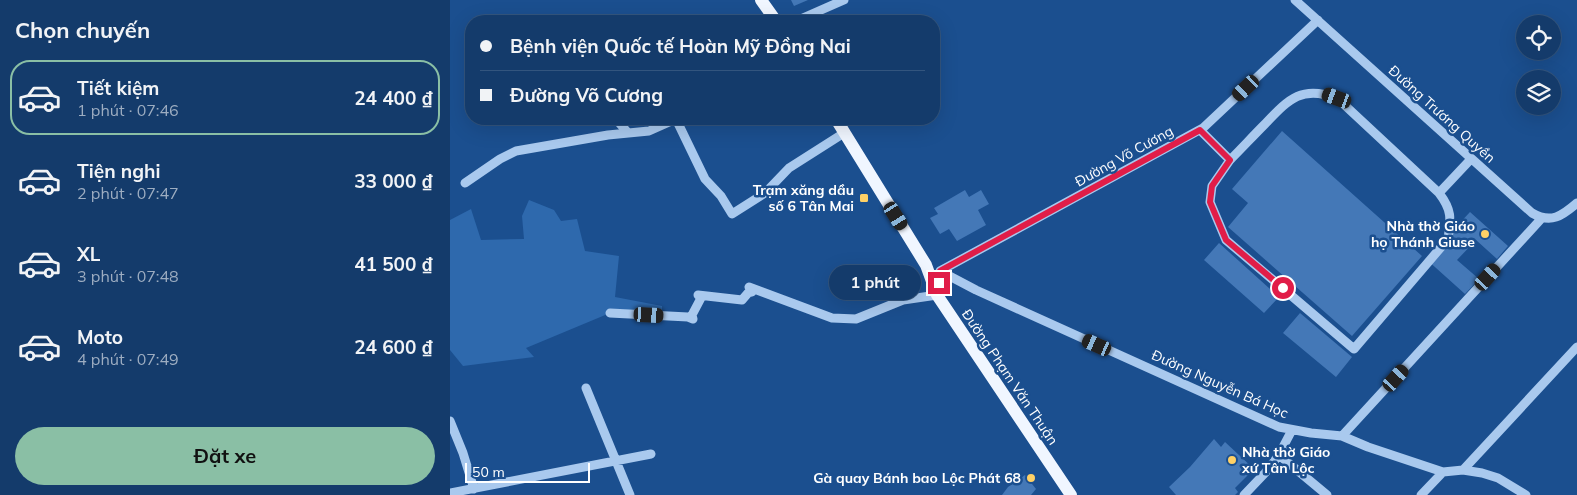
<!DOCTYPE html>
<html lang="vi">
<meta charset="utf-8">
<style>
body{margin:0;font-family:Mulish,sans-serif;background:#1d4271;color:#f1f3f6;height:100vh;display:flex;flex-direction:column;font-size:19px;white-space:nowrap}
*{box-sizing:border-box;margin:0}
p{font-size:16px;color:#9dadc1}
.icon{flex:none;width:28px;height:28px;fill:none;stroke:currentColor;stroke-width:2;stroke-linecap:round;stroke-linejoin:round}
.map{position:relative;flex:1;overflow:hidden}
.side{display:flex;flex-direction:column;background:#143b6b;width:450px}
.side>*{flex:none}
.hud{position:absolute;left:15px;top:15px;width:475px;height:110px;border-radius:20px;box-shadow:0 5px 20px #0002,0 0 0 1px #33557e;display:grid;align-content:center;height:110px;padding:0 15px;background:#143b6b}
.fabs{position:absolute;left:1066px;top:15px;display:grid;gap:10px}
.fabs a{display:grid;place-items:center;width:45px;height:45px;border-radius:50%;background:#143b6b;box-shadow:0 5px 20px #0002,0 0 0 1px #33557e;font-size:25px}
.scale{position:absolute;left:15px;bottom:12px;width:125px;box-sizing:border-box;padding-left:5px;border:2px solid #fff;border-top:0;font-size:14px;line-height:18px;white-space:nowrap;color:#fff;-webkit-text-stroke:4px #1b4f8f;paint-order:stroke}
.end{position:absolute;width:22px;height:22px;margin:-11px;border:6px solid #e11d48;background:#fff;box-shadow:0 0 0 2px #fff}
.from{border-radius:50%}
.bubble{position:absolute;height:35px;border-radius:18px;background:#143b6b;box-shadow:0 5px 20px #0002,0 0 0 1px #33557e;font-size:16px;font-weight:700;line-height:35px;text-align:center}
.car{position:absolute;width:15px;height:30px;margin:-15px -8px;border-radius:6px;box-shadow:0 0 4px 1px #0007;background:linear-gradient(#222 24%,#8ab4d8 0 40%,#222 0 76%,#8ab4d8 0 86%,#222 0)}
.hud b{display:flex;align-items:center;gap:18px;height:48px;font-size:19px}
.hud b+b{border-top:1px solid #33557e}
.hud i{width:12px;height:12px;background:#f1f3f6}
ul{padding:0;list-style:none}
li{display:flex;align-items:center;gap:15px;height:75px;margin:0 10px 8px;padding:0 5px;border:2px solid transparent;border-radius:20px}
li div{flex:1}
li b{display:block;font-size:19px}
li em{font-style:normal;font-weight:700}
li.current{border-color:#8abfa5}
li>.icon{width:45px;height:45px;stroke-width:1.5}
h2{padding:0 15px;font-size:22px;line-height:60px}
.action{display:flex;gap:10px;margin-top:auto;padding:10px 15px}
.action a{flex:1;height:58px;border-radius:30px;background:#8abfa5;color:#111;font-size:20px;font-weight:700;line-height:58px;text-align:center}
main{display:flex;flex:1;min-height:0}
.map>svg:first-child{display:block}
.green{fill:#2e69ad}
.building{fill:#4478b7}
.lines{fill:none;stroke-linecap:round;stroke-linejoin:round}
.minor{stroke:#a9c9ee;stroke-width:9}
.major{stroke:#f0f6ff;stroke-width:12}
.route{stroke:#e11d48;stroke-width:6}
.poi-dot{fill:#ffd166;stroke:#1b4f8f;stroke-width:2}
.labels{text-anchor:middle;stroke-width:5;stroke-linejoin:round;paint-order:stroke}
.street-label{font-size:14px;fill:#fff;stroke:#1b4f8f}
.poi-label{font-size:14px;font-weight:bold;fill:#fff;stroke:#1b4f8f;text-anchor:end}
</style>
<main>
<section class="side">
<h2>Chọn chuyến</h2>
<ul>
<li class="current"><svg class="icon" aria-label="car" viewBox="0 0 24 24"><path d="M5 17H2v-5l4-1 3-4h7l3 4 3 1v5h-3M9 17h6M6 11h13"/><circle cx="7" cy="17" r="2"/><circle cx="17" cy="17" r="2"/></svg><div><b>Tiết kiệm</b><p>1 phút · 07:46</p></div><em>24 400 ₫</em></li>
<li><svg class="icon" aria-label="car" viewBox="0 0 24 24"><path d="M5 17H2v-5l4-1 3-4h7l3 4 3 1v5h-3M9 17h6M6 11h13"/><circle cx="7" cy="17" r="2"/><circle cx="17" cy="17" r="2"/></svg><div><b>Tiện nghi</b><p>2 phút · 07:47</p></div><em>33 000 ₫</em></li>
<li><svg class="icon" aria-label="car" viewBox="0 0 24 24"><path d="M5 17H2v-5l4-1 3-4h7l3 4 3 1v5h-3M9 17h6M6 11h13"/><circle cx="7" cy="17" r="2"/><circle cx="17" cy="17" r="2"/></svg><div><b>XL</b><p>3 phút · 07:48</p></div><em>41 500 ₫</em></li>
<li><svg class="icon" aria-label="car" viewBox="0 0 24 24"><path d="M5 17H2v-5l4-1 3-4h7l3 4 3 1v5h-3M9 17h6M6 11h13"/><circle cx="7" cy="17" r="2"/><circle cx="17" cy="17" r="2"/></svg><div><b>Moto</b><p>4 phút · 07:49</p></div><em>24 600 ₫</em></li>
</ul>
<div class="action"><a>Đặt xe</a></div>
</section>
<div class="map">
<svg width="1127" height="495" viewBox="0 0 1127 495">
<rect width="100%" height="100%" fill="#1b4f8f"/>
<!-- green -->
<path class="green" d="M79,200l25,10 7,11 16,-2 8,32 34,5 -4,41 47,9v8l-52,-1 -84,35 8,9 -71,9 -13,-16v-130l21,-11 10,31 43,-1 -2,-23z"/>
<!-- building -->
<path class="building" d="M341,0h17l-14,6z
M832,131l140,125 -70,80 -124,-109 20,-24 -16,-14z
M515,190l4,7 12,-7 8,14 -11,6 8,15 -29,16 -8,-12 -9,5 -10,-16 8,-4 -4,-6z
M1020,212l38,34 -11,13 -21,-19 -19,20 22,19 -14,15 -39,-35z
M769,243l60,54 -15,16 -60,-53z
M850,313l52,44 -16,20 -53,-44z
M764,439l7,8 4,-5 29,27 -19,19 3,4 -3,3h-59l-7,-8 21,-20z
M575,475l11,14 -5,6h-29l6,-8z"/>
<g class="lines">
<!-- minor -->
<path class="minor" d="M845,0l237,213c19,11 30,3 45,-10
M346,21l48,-21
M166,119l12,14
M226,119l29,60 16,17 11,18 33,-21 24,-25 55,-35
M750,130l30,30 -18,26 -2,16 16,38 128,109 94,-110c3,-21 4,-29 -9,-46l32,-34
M780,160c12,-12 23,-24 35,-36 24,-25 36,-39 72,-26l102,95
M15,183l35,-24 16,-8 92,-16 41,-4 27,-12
M490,271l36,19 303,137 32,6 31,3 26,11 75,25 20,-2 19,3 16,5 28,17
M160,313l78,4 5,2 -1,-4 9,-17 -3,-3 44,5 6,-7 4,-1 -3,-5 83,31 24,1 47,-19 34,-5 3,-24 263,-143 115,-108
M136,388l44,107
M0,421l13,32 11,36
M892,436l199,-217
M832,449l10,-19
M1013,470l114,-123
M0,493l201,-39
M794,495l21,-22 14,-18 48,40
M971,495l22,-23"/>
<!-- major -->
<path class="major" d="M311,0l15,21
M386,119l90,146 11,30 134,200"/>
</g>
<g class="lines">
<!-- route -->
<path class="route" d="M489,283l1,-12 260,-141 30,30 -18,26 -2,16 16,38 57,48"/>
</g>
<!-- markers -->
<g class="poi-dot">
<rect x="409" y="193" width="10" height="10" rx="2.5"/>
<circle cx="1035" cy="234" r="5"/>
<circle cx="782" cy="460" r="5"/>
<circle cx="581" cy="478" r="5"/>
</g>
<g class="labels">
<!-- street labels -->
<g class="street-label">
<text transform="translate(992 114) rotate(42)" y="5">Đường Trương Quyền</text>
<text transform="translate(674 156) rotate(-29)" y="5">Đường Võ Cương</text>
<text transform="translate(560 377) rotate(56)" y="5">Đường Phạm Văn Thuận</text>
<text transform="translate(770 384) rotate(24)" y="5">Đường Nguyễn Bá Học</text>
</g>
<!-- poi labels -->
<g class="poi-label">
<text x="404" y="195">Trạm xăng dầu<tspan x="404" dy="16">số 6 Tân Mai</tspan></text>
<text x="1025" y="231">Nhà thờ Giáo<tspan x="1025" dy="16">họ Thánh Giuse</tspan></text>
<text x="792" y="457" text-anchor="start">Nhà thờ Giáo<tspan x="792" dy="16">xứ Tân Lộc</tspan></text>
<text x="571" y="483">Gà quay Bánh bao Lộc Phát 68</text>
</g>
</g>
</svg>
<div class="fabs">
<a><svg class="icon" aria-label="locate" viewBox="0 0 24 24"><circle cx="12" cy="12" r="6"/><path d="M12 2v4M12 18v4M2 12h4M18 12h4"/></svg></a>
<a><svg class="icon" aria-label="layers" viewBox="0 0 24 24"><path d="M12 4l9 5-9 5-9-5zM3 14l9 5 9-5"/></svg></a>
</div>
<div class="scale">50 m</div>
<i class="end from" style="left:833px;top:288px"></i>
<i class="end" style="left:489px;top:283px"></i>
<div class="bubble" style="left:379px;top:265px;width:92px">1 phút</div>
<i class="car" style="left:796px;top:88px;rotate:227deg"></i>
<i class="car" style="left:887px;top:98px;rotate:290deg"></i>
<i class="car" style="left:446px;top:216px;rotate:148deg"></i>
<i class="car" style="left:1038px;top:277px;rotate:42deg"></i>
<i class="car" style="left:199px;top:315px;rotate:93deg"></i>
<i class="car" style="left:647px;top:345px;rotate:294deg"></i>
<i class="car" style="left:946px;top:378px;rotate:42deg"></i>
<div class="hud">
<b><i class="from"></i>Bệnh viện Quốc tế Hoàn Mỹ Đồng Nai</b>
<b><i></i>Đường Võ Cương</b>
</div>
</div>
</main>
